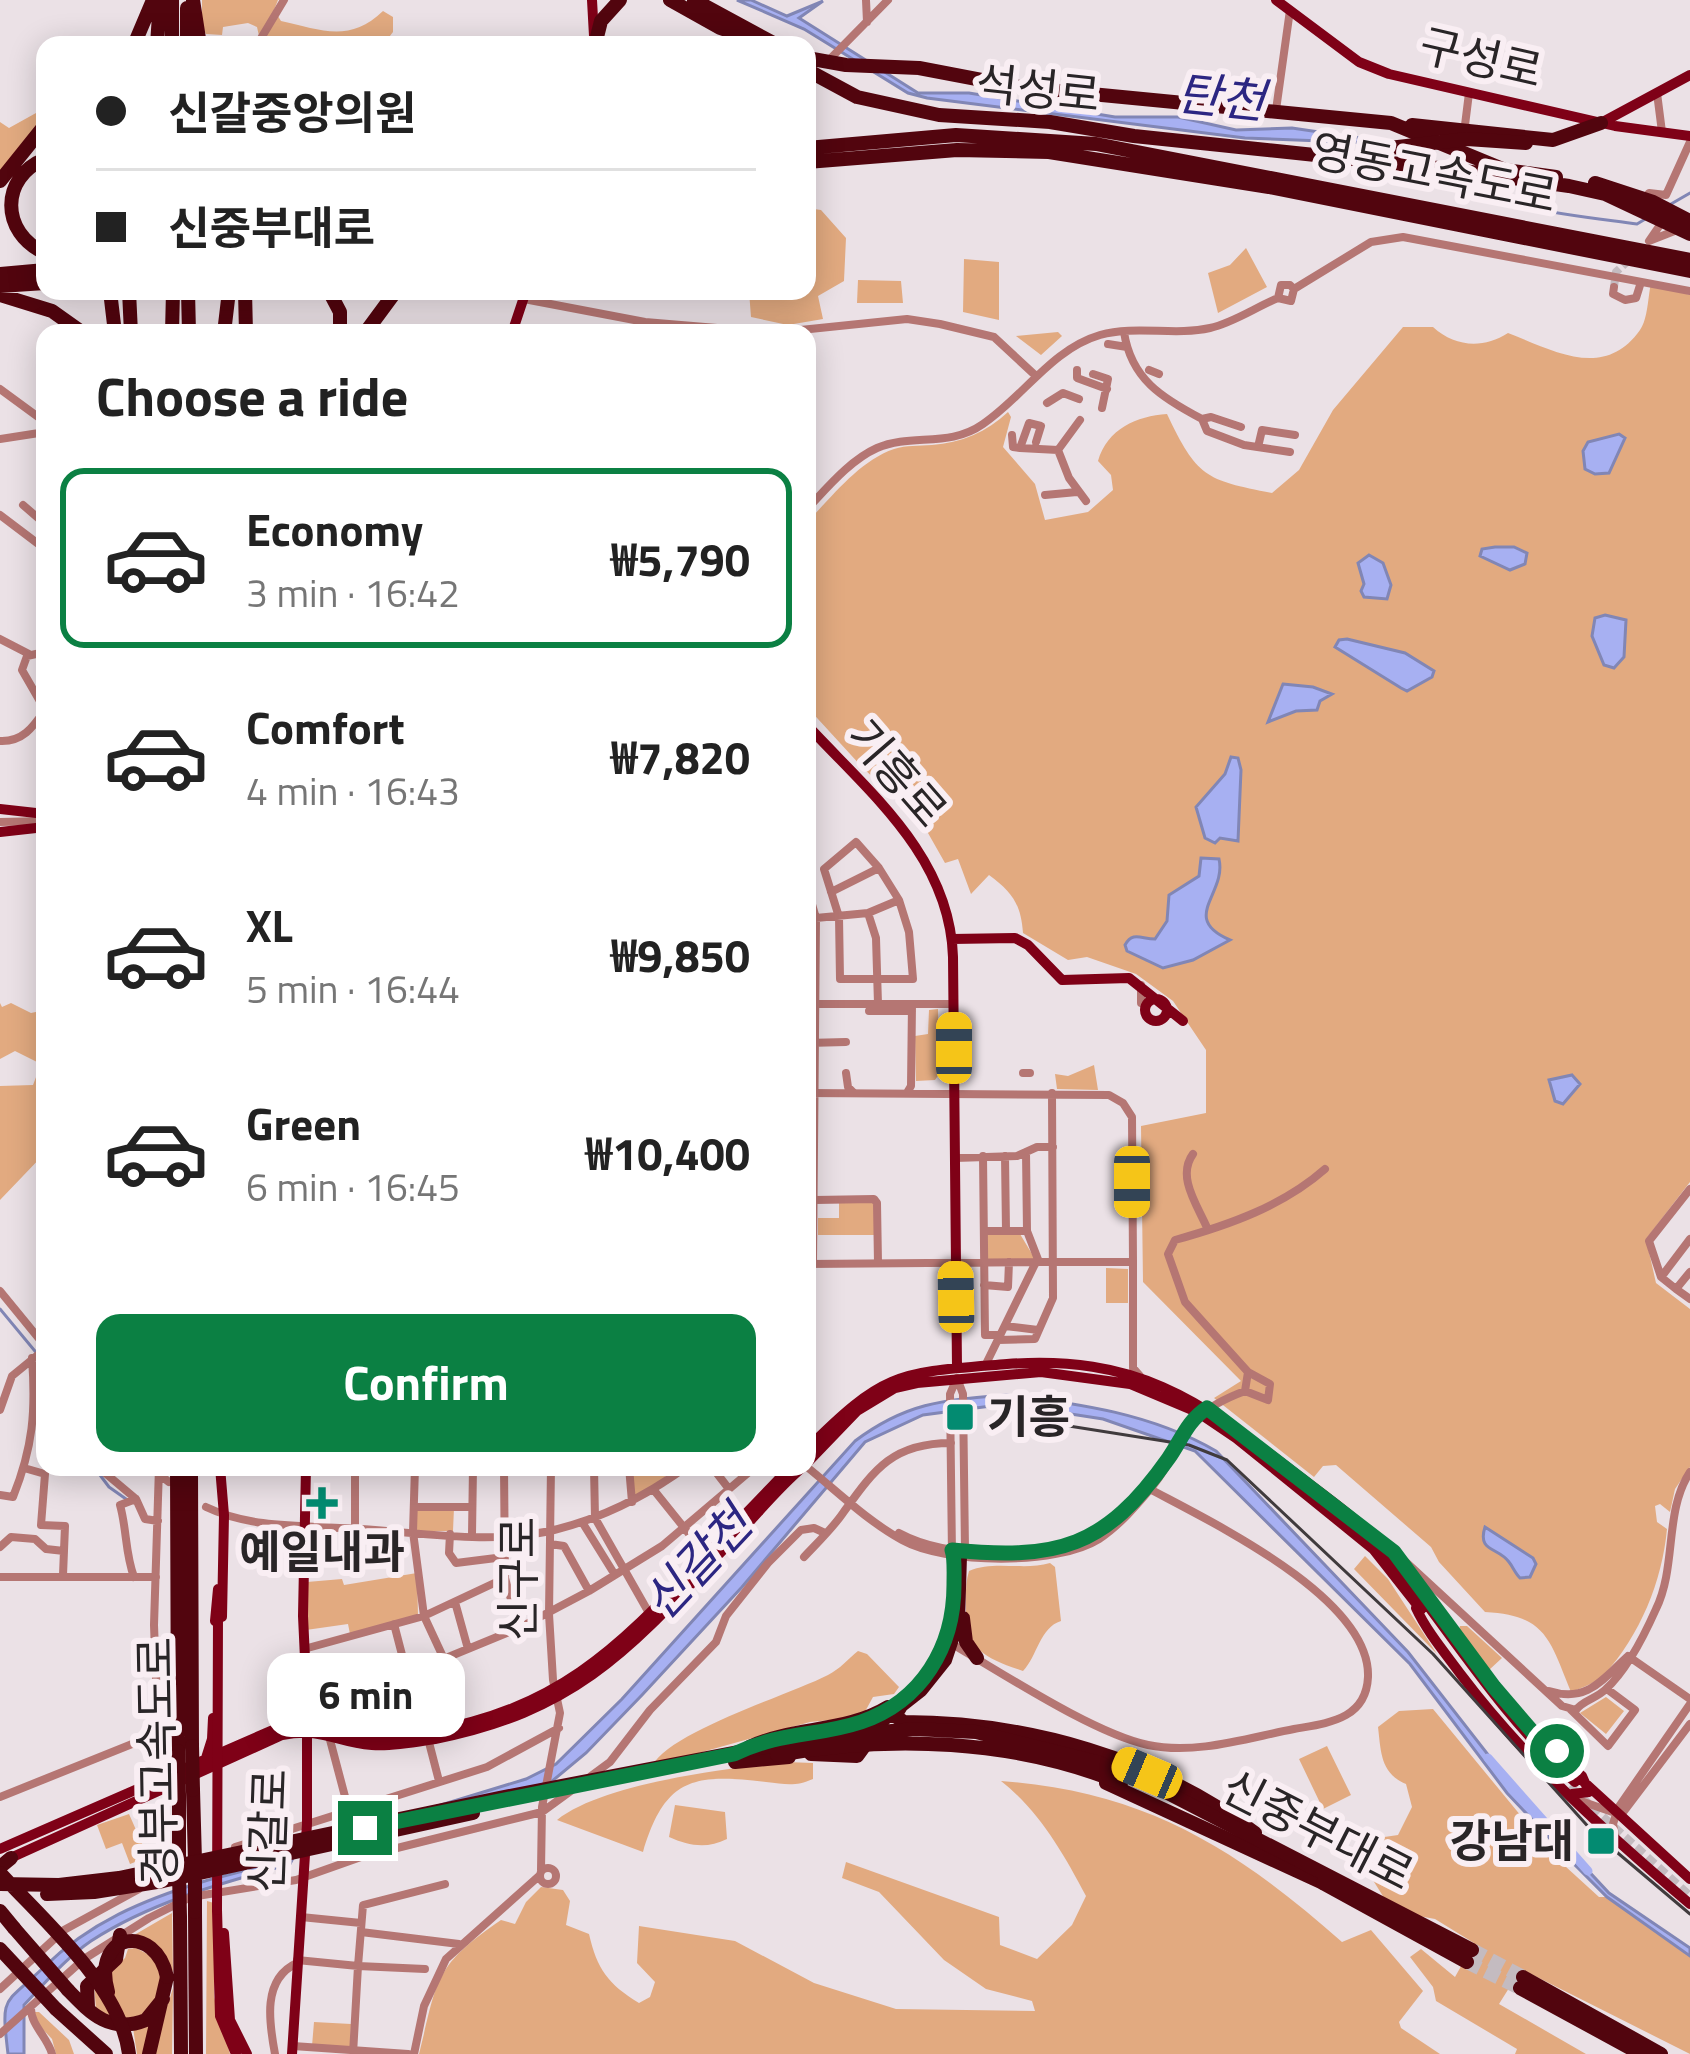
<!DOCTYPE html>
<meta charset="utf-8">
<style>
body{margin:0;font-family:"Titillium Web","Noto Sans KR",sans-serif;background:#f2f2f2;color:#222;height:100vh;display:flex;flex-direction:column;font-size:45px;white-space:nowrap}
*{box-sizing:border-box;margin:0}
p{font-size:39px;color:#767676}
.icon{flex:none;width:66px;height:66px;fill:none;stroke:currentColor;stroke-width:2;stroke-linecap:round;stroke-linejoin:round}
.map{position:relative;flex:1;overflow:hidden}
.sheet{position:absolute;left:36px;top:324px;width:780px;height:1152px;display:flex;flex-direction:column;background:#fff;border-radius:24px;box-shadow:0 6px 30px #0003}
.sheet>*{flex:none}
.guide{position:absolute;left:36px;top:36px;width:780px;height:264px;border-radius:24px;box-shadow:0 6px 30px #0003;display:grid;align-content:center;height:264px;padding:0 60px;background:#fff}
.end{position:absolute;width:54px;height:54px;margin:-27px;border:15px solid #0b8043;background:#fff;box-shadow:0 0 0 6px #fff}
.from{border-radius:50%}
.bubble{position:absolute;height:84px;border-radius:24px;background:#fff;box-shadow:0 6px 30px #0003;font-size:39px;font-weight:700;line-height:84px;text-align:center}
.car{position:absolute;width:36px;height:72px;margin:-36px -18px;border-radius:15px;box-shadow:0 0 9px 3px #0007;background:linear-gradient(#f5c518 24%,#345 0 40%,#f5c518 0 76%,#345 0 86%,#f5c518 0)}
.guide b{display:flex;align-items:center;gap:42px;height:114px;font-size:45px}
.guide b+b{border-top:3px solid #e0e0e0}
.guide i{width:30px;height:30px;background:#222}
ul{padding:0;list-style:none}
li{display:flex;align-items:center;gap:36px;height:180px;margin:0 24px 18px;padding:0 36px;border:6px solid transparent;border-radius:24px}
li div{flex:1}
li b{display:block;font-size:45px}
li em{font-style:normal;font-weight:700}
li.current{border-color:#0b8043}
li>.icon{width:108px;height:108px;stroke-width:1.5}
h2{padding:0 60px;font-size:54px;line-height:144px}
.primary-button{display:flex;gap:24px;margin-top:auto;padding:24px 60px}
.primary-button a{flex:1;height:138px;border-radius:24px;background:#0b8043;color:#fff;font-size:48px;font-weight:700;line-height:138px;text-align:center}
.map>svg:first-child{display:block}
.green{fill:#e2aa80}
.water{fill:#a7b0f2;stroke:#8186b5;stroke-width:3}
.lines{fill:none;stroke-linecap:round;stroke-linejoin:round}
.stream{stroke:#8186b5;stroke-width:3}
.river{stroke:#a7b0f2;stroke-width:9}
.minor-tunnel{stroke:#c4bbc0;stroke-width:8;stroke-dasharray:8 4;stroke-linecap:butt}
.major-tunnel{stroke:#c4bbc0;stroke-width:10;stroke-dasharray:10 5;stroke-linecap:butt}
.highway-tunnel{stroke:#c4bbc0;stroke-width:14;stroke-dasharray:14 7;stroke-linecap:butt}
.minor{stroke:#b57673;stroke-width:8}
.major{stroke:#7f0117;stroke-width:10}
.highway{stroke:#52050e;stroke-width:14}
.tram{stroke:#403b3d;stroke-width:3}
.major-bridge{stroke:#7f0117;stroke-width:10}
.highway-bridge{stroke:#52050e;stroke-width:14}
.route{stroke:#0b8043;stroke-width:15}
.poi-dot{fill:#038b71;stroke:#f9eef3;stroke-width:4.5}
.labels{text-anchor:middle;stroke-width:12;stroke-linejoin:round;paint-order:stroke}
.street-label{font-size:45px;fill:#292527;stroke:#f9eef3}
.poi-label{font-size:45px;font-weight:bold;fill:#292527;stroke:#f9eef3;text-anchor:start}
.water-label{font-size:48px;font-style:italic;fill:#2c2682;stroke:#f9eef3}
</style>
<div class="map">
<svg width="1690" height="2054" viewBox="0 0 1690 2054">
<rect width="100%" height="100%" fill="#ebe1e6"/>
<!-- green -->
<path class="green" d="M202,0h76l-4,10 7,11c40,9 69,22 102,-10l10,6v15l-10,13h-122l-4,-18 -9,-4 -25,4 -1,8 -16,-1 -4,-8z
M45,108v15l-45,52v-53l9,6z
M807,208l14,2 25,28 -2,43 -26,15 5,23 -35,6 -37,-8 -2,-26h58z
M1246,248l21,39 -49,26 -10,-40 22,-8z
M964,259l35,3v58l-36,-8z
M858,280l43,1 2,22h-46z
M1651,283l39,12v887l-44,57 10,44 34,26v158l-15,22 -5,23 -10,-8 -5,2 2,16 10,7c-5,53 -27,106 -63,146 -8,8 -23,13 -33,17 -21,-51 -24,-77 -86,-80l-46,-50 -8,-15 -95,-82 -13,1 -9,11 -100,-79 27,-17 -98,-99 -2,-156 65,-13v-63l-33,-49 -37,-27 -49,-17 -19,3 -45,-27c-2,-29 -11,-41 -34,-58l-18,19 -13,-35 -13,4 -21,-37 -62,-59 -55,-60v-185c26,-26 52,-61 87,-73 13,-4 24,-3 38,-4 29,-2 55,-13 76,-33l3,5 -8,30 32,37 10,36 43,-8 25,-22 -2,-15 -13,-14c9,-32 39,-45 69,-47 30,63 38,66 105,79l27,-23 34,-60 70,-83h30c22,20 50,22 75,6 45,17 96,48 132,-3 8,-11 8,-34 11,-47z
M1058,332l4,4 -21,19 -25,-19z
M0,1003l2,4 9,-4 20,10 14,-3v56l-7,31 7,6 -4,8 4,7v35l-45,47v-114l33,-1 8,-21 -26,-13 -15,8z
M938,1009l1,65 -4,6 -19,1 -1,-45 13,-2 1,-24z
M1094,1065l4,25 -41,-1 -2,-15 13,2z
M872,1200l4,5v30h-58v-17h21v-17z
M1020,1234l15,25 -47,1 -1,-25z
M1106,1268l22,1v34h-22z
M632,1467h34l-1,12 -31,19z
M454,1508l-1,23h-39l1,-22z
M1365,1556l23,23 49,75 -83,-85z
M1050,1563l5,4 6,54c-21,6 -24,36 -38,50 -35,-12 -57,-20 -57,-59 0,-15 -1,-28 3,-41 25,-11 55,0 81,-8z
M417,1573l1,42 -68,19 -2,-10 -42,6 1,-48 35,-3 2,6z
M1460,1626h7l35,32 -13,12 -31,-37z
M858,1651l9,3 32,33 -5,7 -21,3 -11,20 -52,5 -158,44c19,-35 137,-71 176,-91 12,-6 20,-16 30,-24z
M1606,1697l18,14 -18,23 -26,-21z
M1433,1709l121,147 45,41h8l83,59v98l-169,-85 -22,35 87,50h-71l2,-5 -81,-48 -3,-14 -23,-30 11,-8 34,28 19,-34 -39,-24 -32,-6 -17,-12 -30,-48 8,-13 34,-5 14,-28 -6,-23c-26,-11 -25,-33 -28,-57l21,-16z
M1327,1746l24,49 -28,14 -24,-50z
M786,1762l27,1v16c-18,8 -28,5 -47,3 -73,-9 -101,-4 -123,70l-86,-32c46,-37 169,-51 229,-58z
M1001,1781c144,10 236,68 341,161l29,-12 52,61 -24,31 2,6 39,26h-1021c19,-76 15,-88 82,-134l14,4 11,-22 15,-15 22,3 7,11 -4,24 23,9c8,35 19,50 50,69l11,-6 5,-15 -18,-19 2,-37 96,15 79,42 82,26 139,2 -3,-10 -46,-12 -42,-29 -65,-68 -37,-14 4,-16 153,55 1,28 37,14 35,-34 14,-29c-23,-43 -46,-84 -85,-115z
M675,1805l50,7 2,27c-20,10 -38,7 -58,-2z
M129,1814l19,43 -18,7 -8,-21 -16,6 -9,-24z
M207,1901l7,2v94l16,57h-24z
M172,1913l1,59 -9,-19 -35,-15z
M136,1948l19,10 7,22 -12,33 -34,9 -20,-13 -2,-24 31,-27 3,-9z
M173,1988l-1,66h-35l-4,-26 35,-24z
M33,2012h6l30,28 5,14h-18l-4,-15 -20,-21z
M314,2022l37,2 -1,24 -38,-2z"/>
<!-- water -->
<path class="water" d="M737,0h14l36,16 36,-15 -24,17 119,75h51l146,24h63l58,13 56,-2 108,16 -155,-6 -318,-40 -19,-5 -104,-64z
M1619,434l6,4 -16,35 -14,1 -10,-5 -2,-18 5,-9z
M1495,547h19l13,6 -2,11 -15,6 -30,-14 2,-7z
M1369,555l14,8 8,22 -4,14 -23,-2 -3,-6 3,-7 -6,-21z
M1605,615l21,5 -2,37 -10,11 -10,-3 -12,-29 3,-18z
M1347,639l58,14 29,18 -2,6 -25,14 -6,-3 -66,-41 4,-7z
M1283,684l30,3 19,7 -12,7 -3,9 -21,1 -28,11z
M1231,757l7,1 3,12 -3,71 -18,-3 -5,5 -10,-5 -9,-31 29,-33z
M1201,858l18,1c8,35 -40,59 11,81l-37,20 -30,8 -36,-17 -2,-6c8,-14 16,-6 30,-6l12,-18 2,-26 30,-19z
M1572,1075l8,9 -17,20 -8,-3 -6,-21z
M1006,1395c72,8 147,19 210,56l192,201 120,154 81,87 81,55v8l-83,-59 -35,-35 -65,-69 -97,-129 -215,-213 -92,-32 -97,-15 -83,11 -58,27 -123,145 -100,108 -56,58 -35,29 -255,70 -6,12c-68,19 -139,38 -199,77 -25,17 -46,42 -67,64v49h-16c-7,-60 -5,-48 35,-86 47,-46 100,-68 162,-87 27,-8 55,-11 78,-28l243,-74 30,-15 66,-65 233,-258c52,-39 89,-41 151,-46z
M1485,1527l48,31 3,6 -6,13 -10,1c-5,-5 -7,-11 -11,-16 -11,-15 -32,-10 -24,-35z"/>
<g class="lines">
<!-- stream -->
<path class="stream" d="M1432,174c35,32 156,43 205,50l10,-6
M1671,204l19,-11
M0,1309l44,53 1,14
M94,1467l15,20 17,12"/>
<!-- river -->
<path class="river" d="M1488,1758l100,113"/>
<!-- minor-tunnel -->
<path class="minor-tunnel" d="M1614,287l2,-15 14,-13"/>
<!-- major-tunnel -->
<path class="major-tunnel" d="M1569,1787l121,110"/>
<!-- highway-tunnel -->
<path class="highway-tunnel" d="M1472,1950l51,27
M1467,1962l53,26"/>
<!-- minor -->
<path class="minor" d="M866,0l1,22
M257,45l27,-45
M828,61l60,-61
M1657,93l5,39
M1276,110l14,-100
M1464,133l5,-40
M1645,198l4,-5 17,2 24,-53
M1658,221l2,4 -11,16 28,-11
M1614,287l-1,7 12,6 11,-2 5,-16
M1294,289l-4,-4h-9l-3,13 13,3 3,-12 77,-47 32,-5 287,54
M524,299l121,23 108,9 28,1 126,-13 33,5 54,13 42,39
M1124,332c7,47 38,66 78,87l9,-2 30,10
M1108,344l19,3
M1077,370v8l30,11
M1149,370l10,4
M1093,374l15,5 -6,29
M0,389l45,33
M1047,403l16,-10 16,6
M1202,419l5,12 37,14 46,7
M1012,435l1,12 7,1
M0,439l39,-6 6,-8
M1036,442l5,-16 -12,-3 -9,25 38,2 22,-30
M1258,447l4,-17 33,5
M1058,450l11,28 17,23
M1045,495l32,-3
M23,505l22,19
M807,509c20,-21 43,-49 70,-61 35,-15 72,0 106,-24 40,-27 69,-75 117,-89 36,-10 74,1 110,-7 23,-5 46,-21 68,-30
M0,515l45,34
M0,639l29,15
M0,741c23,1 33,-14 45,-31l-23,-40 5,-14 18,-4
M0,822l45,-1
M879,868l20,32
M807,887l9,31 -3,344
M831,892l48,-24 -23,-26 -32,27 15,48 1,62h73l-4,-47 -10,-32 -31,13
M816,918l52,-5 8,25 2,66
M1141,985v18
M807,1004h146
M869,1011h43
M807,1043l39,-1
M846,1073l2,14 6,6
M1023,1073h7
M908,1091l3,-5 1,-82
M807,1093l302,2 14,8 9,14 1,145
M1026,1152l1,79
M1193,1154c-17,23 5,52 15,76
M983,1156l2,179h15
M955,1158l62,-2 20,-9h16
M815,1200l59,-1 3,4 1,60
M984,1231h22l-1,-75
M1006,1231h21l12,31
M1036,1262h97v106l7,8
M807,1264l229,-2 -51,104
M1690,1272l-14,17 14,10
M1662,1276l28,-37
M984,1285l24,2 1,-25
M1676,1289l-15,-12 -12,-36 41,-52
M0,1291l45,55
M1005,1326l33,4
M998,1340l37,-1 18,-41 -1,-205
M1248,1372l-63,-70 -17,-48 7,-14c54,-15 108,-34 150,-71
M0,1410l12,-34 33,-27
M98,1467l38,32 9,20 13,2
M150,1467l19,15
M159,1467l-5,158 6,158
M355,1467v61
M415,1467l-2,65 11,84 20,43
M504,1467l1,111 14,50
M594,1467l1,51 54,95
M629,1467l3,35
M712,1467l17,22
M807,1467c31,25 59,53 95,73 43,24 154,26 197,-1 20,-13 38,-34 53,-52 38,-48 26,-71 93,-96l23,9 2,-16 -22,-12 -3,19
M24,1468l21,6 -4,51 24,1 -2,49
M551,1473l20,-6
M653,1489l53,66
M0,1495l13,2c20,-50 23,-86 19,-139
M206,1507c48,23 103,18 155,22 62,4 132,16 193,1 49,-12 92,-34 132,-63
M414,1507h58
M582,1522l33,53
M899,1533c48,26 140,26 190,5
M450,1534l-1,19 7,10 48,-6
M472,1535l1,-68
M550,1544l14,2 25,45
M0,1547l11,-10 24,2 11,10 18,2
M1395,1552l167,154 14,4
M952,1555l-2,-161 7,-16 6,16 2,156
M804,1557c13,-14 28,-28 39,-44 31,-43 49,-70 108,-70
M0,1577h156
M134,1577c-9,-24 -7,-47 -14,-72l16,-6
M455,1602l13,47
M394,1624l13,50
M952,1644c52,30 141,89 196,101 48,10 99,-7 146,-16 33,-6 72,-9 74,-52 3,-80 -161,-157 -222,-190
M304,1649l120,-33 81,-38
M1628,1656l62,43
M411,1673l28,108
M1549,1691c38,12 53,-11 78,-34
M1570,1709l38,37 27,-36 -28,-21
M1576,1710c7,-10 20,-11 30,-21 21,-19 38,-53 50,-80 21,-43 8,-98 34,-137
M308,1724l99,-50 112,-46 70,-37 73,-45 93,-79
M329,1736l32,121
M591,1776l19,-14 40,-52 66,-68 10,-26 42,-53 33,-33 13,-2 11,5
M0,1797l157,-63
M1578,1800l43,15 69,-91
M1615,1835l-2,-11 5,-16 72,-104
M235,1847l252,-80 72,-39
M540 1876a8 8 0 1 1 16 0a8 8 0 1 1-16 0Z
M541,1870l1,-63 18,-94 -7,-33 -4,-66 2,-147
M301,1917l60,6
M361,1932l98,12
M297,1960l61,6 5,-61 82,-21
M0,1989l64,-59 75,-41
M31,2009c0,16 17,29 21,45
M0,2034l84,-75 65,-41 42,-21 105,-17 65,-23 181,-45 37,-27
M293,2046l115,8
M275,2054c-6,-32 -13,-75 22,-91
M353,2054l5,-88 67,3
M414,2054l10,-48 22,-47 93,-83"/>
<!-- major -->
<path class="major" d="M592,0l2,36
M1276,0l83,62 30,12 226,52 75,10
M1601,123l89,-48
M512,333l14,-42
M807,725c63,68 143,132 146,232l4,411
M0,809l45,5
M0,832l45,-5
M952,939l63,-1 13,7 34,35 67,-2 54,43
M1145 1010a11 11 0 1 1 22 0a11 11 0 1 1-22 0Z
M807,1449c79,-79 91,-76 200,-85 129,-9 190,34 288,109 34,26 70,50 96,84 61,77 110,159 184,225
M807,1463l50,-52 38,-23 22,-5 124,-11 89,12 69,29 37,25 137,111 48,61
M220,1467l4,48 -2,102
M306,1467l-3,149 5,106
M1416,1608c11,24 30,46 46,68 65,86 147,159 228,228
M215,1621l3,-32
M1536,1736l46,40 7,16 -17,2
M206,1758l6,-19 1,-21
M1573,1772l117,107
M0,1849l282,-123c33,-5 58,6 91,10 17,2 37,-1 54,-4 129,-23 188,-80 274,-172 29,-31 60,-61 89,-93
M6,1860l276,-125c41,-8 53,7 90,10 19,2 44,-3 63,-6 152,-30 204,-101 304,-206 21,-22 41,-47 64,-66
M217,1910l3,106 16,38
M224,1933l6,87 17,34
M292,2054l15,-230v-93"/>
<!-- highway -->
<path class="highway" d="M193,0l7,45
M670,0l50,28 41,14
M694,0l83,45
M187,8v37
M134,45l19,-45
M157,45l3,-45
M172,45v-45
M595,45l6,-24 19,-21
M807,58l39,7 73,3 100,19 372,36 114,47 51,7
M807,70l50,27 82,18 111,7 84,14 323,34 112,16 36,8 85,40
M1412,125l141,15 48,-17
M807,148l149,-13 140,9 594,116
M45,159c-45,18 -45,74 0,94
M807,162l150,-12 92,2 220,35 421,84
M0,181l45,-56
M1595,183l58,19 37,19
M0,274l45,-4
M0,286l45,-3
M110,291l5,42
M129,291l2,42
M188,291l1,42
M245,291l1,42
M329,291l11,21v21
M0,295l52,16 31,22
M172,333l1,-42
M224,333l5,-42
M365,333l31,-42
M177,1467l1,284
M191,1467l1,279
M963,1618l3,24 11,16
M901,1706l-6,10 9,6c122,0 252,36 351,111
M749,1747c46,-21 96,-14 139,-40
M811,1754l46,2 27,-37 37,-29 24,-30 13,-39 2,-65
M735,1762l54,-5
M1106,1783l217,100
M193,1790l2,71
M179,1796v72
M0,1867l11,-9
M0,1911l14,17
M195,1912l1,142
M180,1918l1,136
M1523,1977l138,77
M1520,1988l121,66
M68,1990c24,25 43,44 78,30l17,-21
M88,2007l-1,-21 29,-27 4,-24
M56,2009l50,45
M149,2054l18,-77"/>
<!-- tram -->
<path class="tram" d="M1031,1420l158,25 38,15 206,194 160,178 97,82"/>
<!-- major-bridge -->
<path class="major-bridge" d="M217,1910l1,-294"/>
<!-- highway-bridge -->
<path class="highway-bridge" d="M1372,150l95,-11 59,4
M192,1746l1,44
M178,1751l1,45
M777,1755c113,-20 237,-16 344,28
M195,1869v43
M0,1873c44,48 121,114 129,181
M179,1873l1,45
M1323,1883l144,79
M0,1884l59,1 60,-7 380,-80 313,-60 103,-9 61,3 121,30 67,29 308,159
M47,1894l47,-2 69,-11 310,-68
M14,1928l54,62
M0,1949l56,60
M108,1992c-17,-61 48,-69 59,-15"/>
</g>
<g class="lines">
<!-- route -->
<path class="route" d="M365,1828l369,-74c48,-23 82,-17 127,-32 61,-21 93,-75 93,-137 0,-12 1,-27 -2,-35 106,10 153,-2 216,-91 13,-18 19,-38 39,-51l187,144 100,135 42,49 21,15"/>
</g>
<!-- markers -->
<g class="poi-dot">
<rect x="945" y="1402" width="30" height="30" rx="6"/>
<path d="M316 1485h12v12h12v12h-12v12h-12v-12h-12v-12h12z"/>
<rect x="1586" y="1826" width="30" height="30" rx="6"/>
</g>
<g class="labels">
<!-- street labels -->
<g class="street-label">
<text transform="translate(1481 58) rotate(13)" y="16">구성로</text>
<text transform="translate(1038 89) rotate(6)" y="16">석성로</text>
<text transform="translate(1434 173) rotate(11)" y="16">영동고속도로</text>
<text transform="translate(897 773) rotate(49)" y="16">기흥로</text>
<text transform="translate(518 1579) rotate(-90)" y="16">신구로</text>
<text transform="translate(157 1761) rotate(-91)" y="16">경부고속도로</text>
<text transform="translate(1318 1830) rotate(27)" y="16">신중부대로</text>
<text transform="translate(268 1831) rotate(-88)" y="16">신갈로</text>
</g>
<!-- poi labels -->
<g class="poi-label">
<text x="987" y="1433">기흥</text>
<text x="322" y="1568" text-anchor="middle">예일내과</text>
<text x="1574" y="1857" text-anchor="end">강남대</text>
</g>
<!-- water labels -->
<g class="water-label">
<text transform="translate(1221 97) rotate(6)" y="17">탄천</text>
<text transform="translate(697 1563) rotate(-47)" y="17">신갈천</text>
</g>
</g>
</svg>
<i class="end from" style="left:1557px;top:1751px"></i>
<i class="end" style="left:365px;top:1828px"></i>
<div class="bubble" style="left:267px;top:1653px;width:198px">6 min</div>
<i class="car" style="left:954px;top:1048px;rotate:0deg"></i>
<i class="car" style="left:1132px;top:1182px;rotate:180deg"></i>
<i class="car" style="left:956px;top:1297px;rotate:359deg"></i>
<i class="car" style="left:1147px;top:1773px;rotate:293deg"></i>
<div class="guide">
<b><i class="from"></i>신갈중앙의원</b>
<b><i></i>신중부대로</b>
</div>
<section class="sheet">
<h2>Choose a ride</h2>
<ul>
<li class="current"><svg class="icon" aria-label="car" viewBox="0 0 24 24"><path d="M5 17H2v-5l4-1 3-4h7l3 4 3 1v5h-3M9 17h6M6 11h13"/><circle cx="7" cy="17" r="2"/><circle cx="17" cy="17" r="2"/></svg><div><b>Economy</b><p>3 min · 16:42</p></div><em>₩5,790</em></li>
<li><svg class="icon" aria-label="car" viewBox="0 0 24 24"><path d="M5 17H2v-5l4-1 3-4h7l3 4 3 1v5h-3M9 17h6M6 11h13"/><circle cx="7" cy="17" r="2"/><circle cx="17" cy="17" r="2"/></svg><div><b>Comfort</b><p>4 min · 16:43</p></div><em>₩7,820</em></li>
<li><svg class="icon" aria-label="car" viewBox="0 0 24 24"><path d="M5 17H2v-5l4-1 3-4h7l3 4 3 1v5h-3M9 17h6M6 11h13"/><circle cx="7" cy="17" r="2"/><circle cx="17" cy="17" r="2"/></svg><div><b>XL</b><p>5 min · 16:44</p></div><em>₩9,850</em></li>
<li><svg class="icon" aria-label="car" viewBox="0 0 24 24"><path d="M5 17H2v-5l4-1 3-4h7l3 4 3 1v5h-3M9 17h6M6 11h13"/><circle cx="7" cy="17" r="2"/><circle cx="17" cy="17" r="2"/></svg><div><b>Green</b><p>6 min · 16:45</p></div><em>₩10,400</em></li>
</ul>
<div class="primary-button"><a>Confirm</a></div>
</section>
</div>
